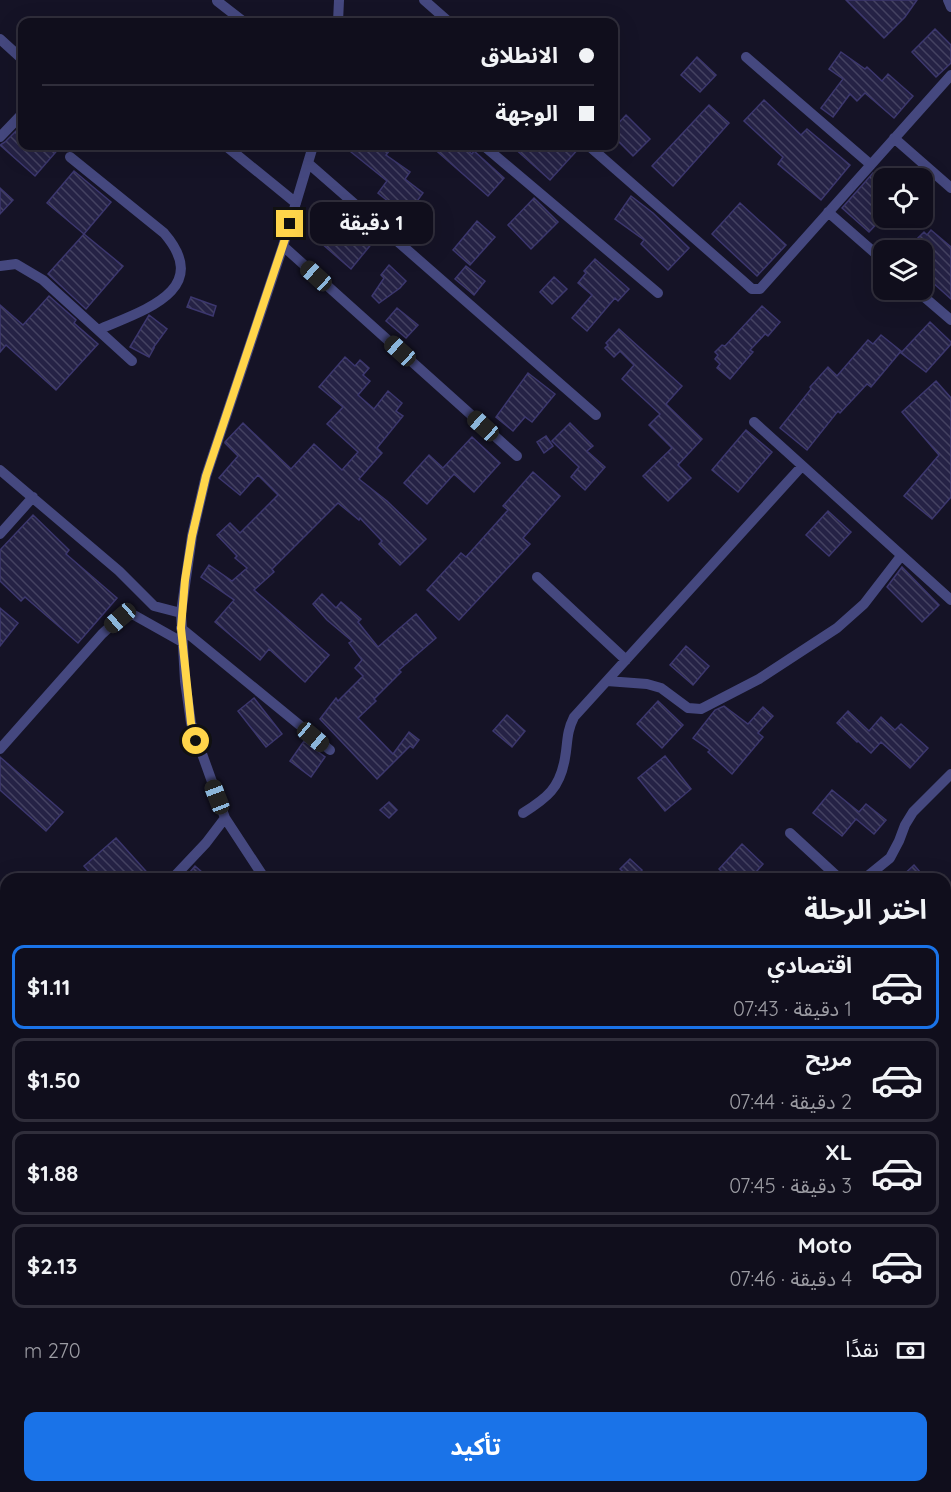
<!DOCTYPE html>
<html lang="ar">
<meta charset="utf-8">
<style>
body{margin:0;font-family:Quicksand,"Noto Sans Arabic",sans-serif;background:#1e1c29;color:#f1f3f6;direction:rtl;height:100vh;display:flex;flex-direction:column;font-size:22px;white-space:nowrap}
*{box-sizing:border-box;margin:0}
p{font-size:20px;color:#9c9ca3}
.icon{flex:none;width:33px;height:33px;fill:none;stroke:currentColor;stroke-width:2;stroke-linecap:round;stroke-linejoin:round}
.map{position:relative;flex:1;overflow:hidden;direction:ltr}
.side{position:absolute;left:0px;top:873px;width:951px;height:620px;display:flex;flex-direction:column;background:#100e1c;border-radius:18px 18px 0 0;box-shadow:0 6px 24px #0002,0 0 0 2px #302e3b;direction:rtl}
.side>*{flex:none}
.guide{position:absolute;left:18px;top:18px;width:600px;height:132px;border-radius:12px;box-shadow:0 6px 24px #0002,0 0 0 2px #302e3b;direction:rtl;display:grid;align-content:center;height:132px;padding:0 24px;background:#100e1c}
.fabs{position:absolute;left:873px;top:168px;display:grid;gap:12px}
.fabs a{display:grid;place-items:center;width:60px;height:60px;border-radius:12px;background:#100e1c;box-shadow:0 6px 24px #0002,0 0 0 2px #302e3b;font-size:30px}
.end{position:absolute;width:27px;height:27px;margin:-14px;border:8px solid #ffd54a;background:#111;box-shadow:0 0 0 3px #111}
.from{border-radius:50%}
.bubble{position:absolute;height:42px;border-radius:12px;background:#100e1c;box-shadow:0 6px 24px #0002,0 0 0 2px #302e3b;font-size:20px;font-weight:700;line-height:42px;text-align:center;direction:rtl}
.car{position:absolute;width:18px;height:36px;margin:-18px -9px;border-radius:8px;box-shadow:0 0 4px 2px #0007;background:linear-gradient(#222 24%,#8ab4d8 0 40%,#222 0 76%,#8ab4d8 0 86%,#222 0)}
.guide b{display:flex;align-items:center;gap:21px;height:57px;font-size:22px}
.guide b+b{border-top:2px solid #302e3b}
.guide i{width:15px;height:15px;background:#f1f3f6}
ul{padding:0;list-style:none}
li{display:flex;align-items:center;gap:18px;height:84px;margin:0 12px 9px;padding:0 12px;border:3px solid #302e3b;border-radius:12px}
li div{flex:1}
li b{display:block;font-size:22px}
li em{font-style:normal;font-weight:700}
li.on{border-color:#1a73e8}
li>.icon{width:54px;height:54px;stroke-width:1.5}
h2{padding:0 24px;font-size:27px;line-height:72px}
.pay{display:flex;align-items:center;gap:15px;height:66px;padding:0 24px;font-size:22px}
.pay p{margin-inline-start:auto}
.button{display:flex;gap:12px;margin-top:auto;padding:12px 24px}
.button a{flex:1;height:69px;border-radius:12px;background:#1a73e8;color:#fff;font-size:24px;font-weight:700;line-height:69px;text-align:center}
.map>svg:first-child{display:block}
.building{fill:url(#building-back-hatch);stroke:#3c376e;stroke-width:1.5}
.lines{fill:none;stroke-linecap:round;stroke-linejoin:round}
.street{stroke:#45487f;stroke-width:10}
.secondary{stroke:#8189ee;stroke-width:12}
.primary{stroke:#b373ec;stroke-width:15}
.route{stroke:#ffd54a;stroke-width:8}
</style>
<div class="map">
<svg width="951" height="1492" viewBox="0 0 951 1492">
<defs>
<pattern id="building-back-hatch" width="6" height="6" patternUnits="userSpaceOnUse" patternTransform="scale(1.5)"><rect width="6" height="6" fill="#252245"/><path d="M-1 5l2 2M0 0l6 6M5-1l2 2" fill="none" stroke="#444261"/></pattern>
</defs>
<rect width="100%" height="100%" fill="#151326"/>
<!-- building -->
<path class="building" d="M846,0h71l-12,17 -21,21z
M935,29l16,16v18l-15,14 -24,-25z
M841,52l24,17 2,-2 15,14 6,-7 25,22 -19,22 -29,-25 -8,8 -7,-7 -17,23 -12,-9 22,-29 -14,-10z
M697,57l19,18 -16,17 -19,-17z
M764,100l37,35 6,-6 43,36 -29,35 -43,-36 5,-7 -39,-36z
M709,105l20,18 -56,63 -21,-20z
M626,115l24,24 -17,17 -19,-19v-9z
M19,128l3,3v15h39l-26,30 -35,-31 5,-3z
M356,146h37l-7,9 24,17 -5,7 18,14 -16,22 -6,-4 -5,7 -13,-9 6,-7 -11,-9 9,-12 -36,-29z
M431,146h31l10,8 2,-3 30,27 -16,18z
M512,146h69l-31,34z
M74,171l37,31 -27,32 -37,-31z
M873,173l11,10v33l-15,16 -27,-24z
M0,188l13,12 -13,14z
M631,196l22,17 36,35 -21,22 -27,-26 3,-4 -29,-21z
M534,198l24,24 -27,27 -23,-24z
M740,203l46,42 -29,31 -45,-42z
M342,217l31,25 -22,27 -30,-26z
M477,221l18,16 -25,28 -17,-15z
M931,230l20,17v52l-29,-26v-23h-11l8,-7 -2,-4 7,-7 3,3z
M84,234l39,32 -37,43 -38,-35z
M595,259l34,30 -11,12 -3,-3 -28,33 -15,-13 20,-23 -14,-12 8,-10 -2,-2z
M389,265l17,16 -6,7 -21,15 -7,-7 12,-18 -3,-3z
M466,266l19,15 -11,14 -19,-16z
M554,277l13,12 -15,15 -12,-12z
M49,296l27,24 -2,3 24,21 -42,46 -50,-45 -6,7v-47l23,20z
M191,297l25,9 -3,10 -26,-9z
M762,306l18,16 -12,14 -3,-2 -15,16 3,2 -23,27 -13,-11 3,-4 -5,-5 3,-4 -3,-3 7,-7 3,1z
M397,308l21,17 -12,13 -20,-17z
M149,315l18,14 -14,19h1l-5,9 -19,-10z
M930,322l21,20v2l-25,28 -25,-19z
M619,329l63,57 -16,18 36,35 -24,26 13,13 -23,23 -25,-25 29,-28 -23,-23 11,-11 -38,-35 12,-14 -14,-14 -6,6 -9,-9 3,-3 -2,-2z
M881,335l20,16 -30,36 -4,-3 -27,29 -2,-2 -31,39 -27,-22 31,-39 -1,-2 18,-20 9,9 31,-36 5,4z
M345,357l10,9 5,-6 9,8 -6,7 7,6 -12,14 16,14 14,-18 14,12 -6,8 7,5 -26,32 5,5 -23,26 28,22 39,38 -26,26 -21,-21 3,-3 -22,-23 -1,2 -21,-17 -66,66 2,3 -20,18 75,65 -24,27 -36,-33 -9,11 -45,-38 19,-22 -33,-23 8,-12 23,16 15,-13 -12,-10 2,-2 -20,-21 13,-12 10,10 38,-38 -20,-20 -18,20 -21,-17 19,-22 -13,-13v-1l18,-19 48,46 23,-25 28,26 16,-18 -31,-28 16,-17 -24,-20z
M528,373l27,21 -23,28 -7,-5 -12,14 -17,-14z
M936,381l15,17v99l-19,22 -28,-23 35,-41 -37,-43z
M570,423l23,23 -6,5 18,16 -20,23 -14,-13 8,-10 -27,-26z
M746,430l26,22 -34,40 -26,-22z
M546,436l7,10 -9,7 -7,-11z
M472,437l28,26 -26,29 -20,-18 -27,30 -23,-21 25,-28 14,13z
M533,472l27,24 -37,42 7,6 -71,76 -32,-30 34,-37 5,4 42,-47 -5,-4z
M828,511l23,21 -22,24 -23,-21z
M33,515l36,35 -3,4 51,44 -39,45 -53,-46 -4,4 -21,-20v-31z
M902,567l37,38 -17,17 -35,-35z
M322,594l14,14 5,-6 20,17 -3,3 20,25 38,-33 20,24 -37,32 2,2 -27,27 2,2 -18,17 35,36 16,-22 10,8 -6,8 -3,-2 -33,33 -57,-60 16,-21 2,3 25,-25 -8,-8 7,-8 -13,-17 3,-2 -25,-21 -14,-16z
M0,608l18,15 -18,23z
M686,646l23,20 -16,19 -23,-20z
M254,698l28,36 -16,13 -28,-36z
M658,701l25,24 -21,23 -25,-24z
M724,706l24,18 15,-17 10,9 -15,17 5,4 -31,37 -24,-22 2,-2 -17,-12 22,-28z
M848,711l21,20 12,-14 14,13 6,-6 27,24 -18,20 -29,-26 -10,11 -13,-12 -1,1 -20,-19z
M507,715l18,16 -13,16 -19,-16z
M304,741l21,16 -14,20 -21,-16z
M665,756l26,33 -26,22 -27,-33z
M0,757l63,55 -17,19 -46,-41z
M832,790l27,22 7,-8 20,16 -12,14 -18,-15 -14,17 -29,-23z
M389,802l8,8 -8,8 -9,-8z
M116,838l37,41h-57l-12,-13z
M742,844l21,20 -13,15h-21l-10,-10z
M630,859l12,11 -7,9h-4l-11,-10z
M914,865l12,14h-27z
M195,866l15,13h-26z"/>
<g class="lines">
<!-- street -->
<path class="street" d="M424,0l25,22
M948,0l3,7
M217,1l27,21
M338,22l1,-22
M0,39l22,20
M746,57l124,107
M0,137l22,-23
M894,138l57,50
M226,146l70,57
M484,146l174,147
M589,146l153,134 10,9h8l191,-214
M70,157l94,76c50,58 -23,78 -66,97
M309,164l287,251
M828,212l56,49
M283,246l234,210
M0,266l16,-2 27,16 89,81
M916,290l35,30
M754,422l197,178
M0,470l119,101 35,35 27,7
M0,534l33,-37
M537,577l89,83
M181,628l149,122
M607,681l40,3 14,4 27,20 13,1 58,-30 78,-51 27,-24 37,-48
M0,749l102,-115c9,-8 19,-20 32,-19l48,27
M523,813c24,-15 37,-25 42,-55 3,-16 1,-25 9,-41l228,-251
M790,833l50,46
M869,875l21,-17 9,-17 6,-16 8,-13 38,-38
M172,879l34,-36 19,-25
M265,879l-40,-61 -34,-95 -6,-42 -4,-68 11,-77 14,-60 77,-230 30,-100
M945,978l6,5
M0,1082l6,-7
M945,1207l6,5
M945,1468l6,4
M371,1486l7,6
M942,1492l9,-12"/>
<!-- secondary -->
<path class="secondary" d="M773,1486l7,6"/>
<!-- primary -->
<path class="primary" d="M945,1026l6,-7
M557,1492l4,-6"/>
</g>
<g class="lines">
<!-- route -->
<path class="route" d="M196,741l-5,-18 -10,-95 4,-48 7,-44 14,-60 84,-252"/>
</g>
</svg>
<div class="fabs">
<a><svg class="icon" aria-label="locate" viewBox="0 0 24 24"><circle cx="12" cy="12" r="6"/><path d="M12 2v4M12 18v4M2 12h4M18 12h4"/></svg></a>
<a><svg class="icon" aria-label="layers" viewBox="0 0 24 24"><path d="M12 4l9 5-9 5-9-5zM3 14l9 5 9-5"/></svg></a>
</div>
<i class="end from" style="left:196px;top:741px"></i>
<i class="end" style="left:290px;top:224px"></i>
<div class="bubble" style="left:310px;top:202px;width:123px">1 دقيقة</div>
<i class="car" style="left:316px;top:276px;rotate:312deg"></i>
<i class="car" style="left:400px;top:351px;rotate:312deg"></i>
<i class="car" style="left:483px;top:426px;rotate:312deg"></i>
<i class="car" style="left:120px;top:618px;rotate:229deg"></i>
<i class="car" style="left:313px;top:737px;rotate:130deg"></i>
<i class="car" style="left:217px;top:797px;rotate:339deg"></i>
<div class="guide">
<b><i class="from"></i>الانطلاق</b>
<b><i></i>الوجهة</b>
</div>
<section class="side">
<h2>اختر الرحلة</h2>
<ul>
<li class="on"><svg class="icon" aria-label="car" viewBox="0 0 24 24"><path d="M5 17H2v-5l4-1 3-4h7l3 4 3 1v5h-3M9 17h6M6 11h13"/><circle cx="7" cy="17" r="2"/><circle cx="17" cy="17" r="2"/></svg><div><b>اقتصادي</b><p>1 دقيقة · 07:43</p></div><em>$1.11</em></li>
<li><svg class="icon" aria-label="car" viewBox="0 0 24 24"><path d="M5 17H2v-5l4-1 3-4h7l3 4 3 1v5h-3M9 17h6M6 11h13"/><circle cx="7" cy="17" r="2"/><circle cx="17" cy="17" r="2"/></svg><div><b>مريح</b><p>2 دقيقة · 07:44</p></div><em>$1.50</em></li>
<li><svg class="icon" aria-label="car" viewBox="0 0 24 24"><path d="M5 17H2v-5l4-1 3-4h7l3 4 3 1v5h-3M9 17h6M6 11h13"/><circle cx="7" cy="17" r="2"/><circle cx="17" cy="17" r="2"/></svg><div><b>XL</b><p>3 دقيقة · 07:45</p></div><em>$1.88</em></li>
<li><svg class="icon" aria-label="car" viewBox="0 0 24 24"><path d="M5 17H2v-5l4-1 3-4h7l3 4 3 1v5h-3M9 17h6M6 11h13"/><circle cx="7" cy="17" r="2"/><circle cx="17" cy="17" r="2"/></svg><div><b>Moto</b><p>4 دقيقة · 07:46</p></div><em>$2.13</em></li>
</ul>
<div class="pay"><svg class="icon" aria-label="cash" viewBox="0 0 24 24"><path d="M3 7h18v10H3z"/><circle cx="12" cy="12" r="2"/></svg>نقدًا<p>270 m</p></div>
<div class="button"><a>تأكيد</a></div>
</section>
</div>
